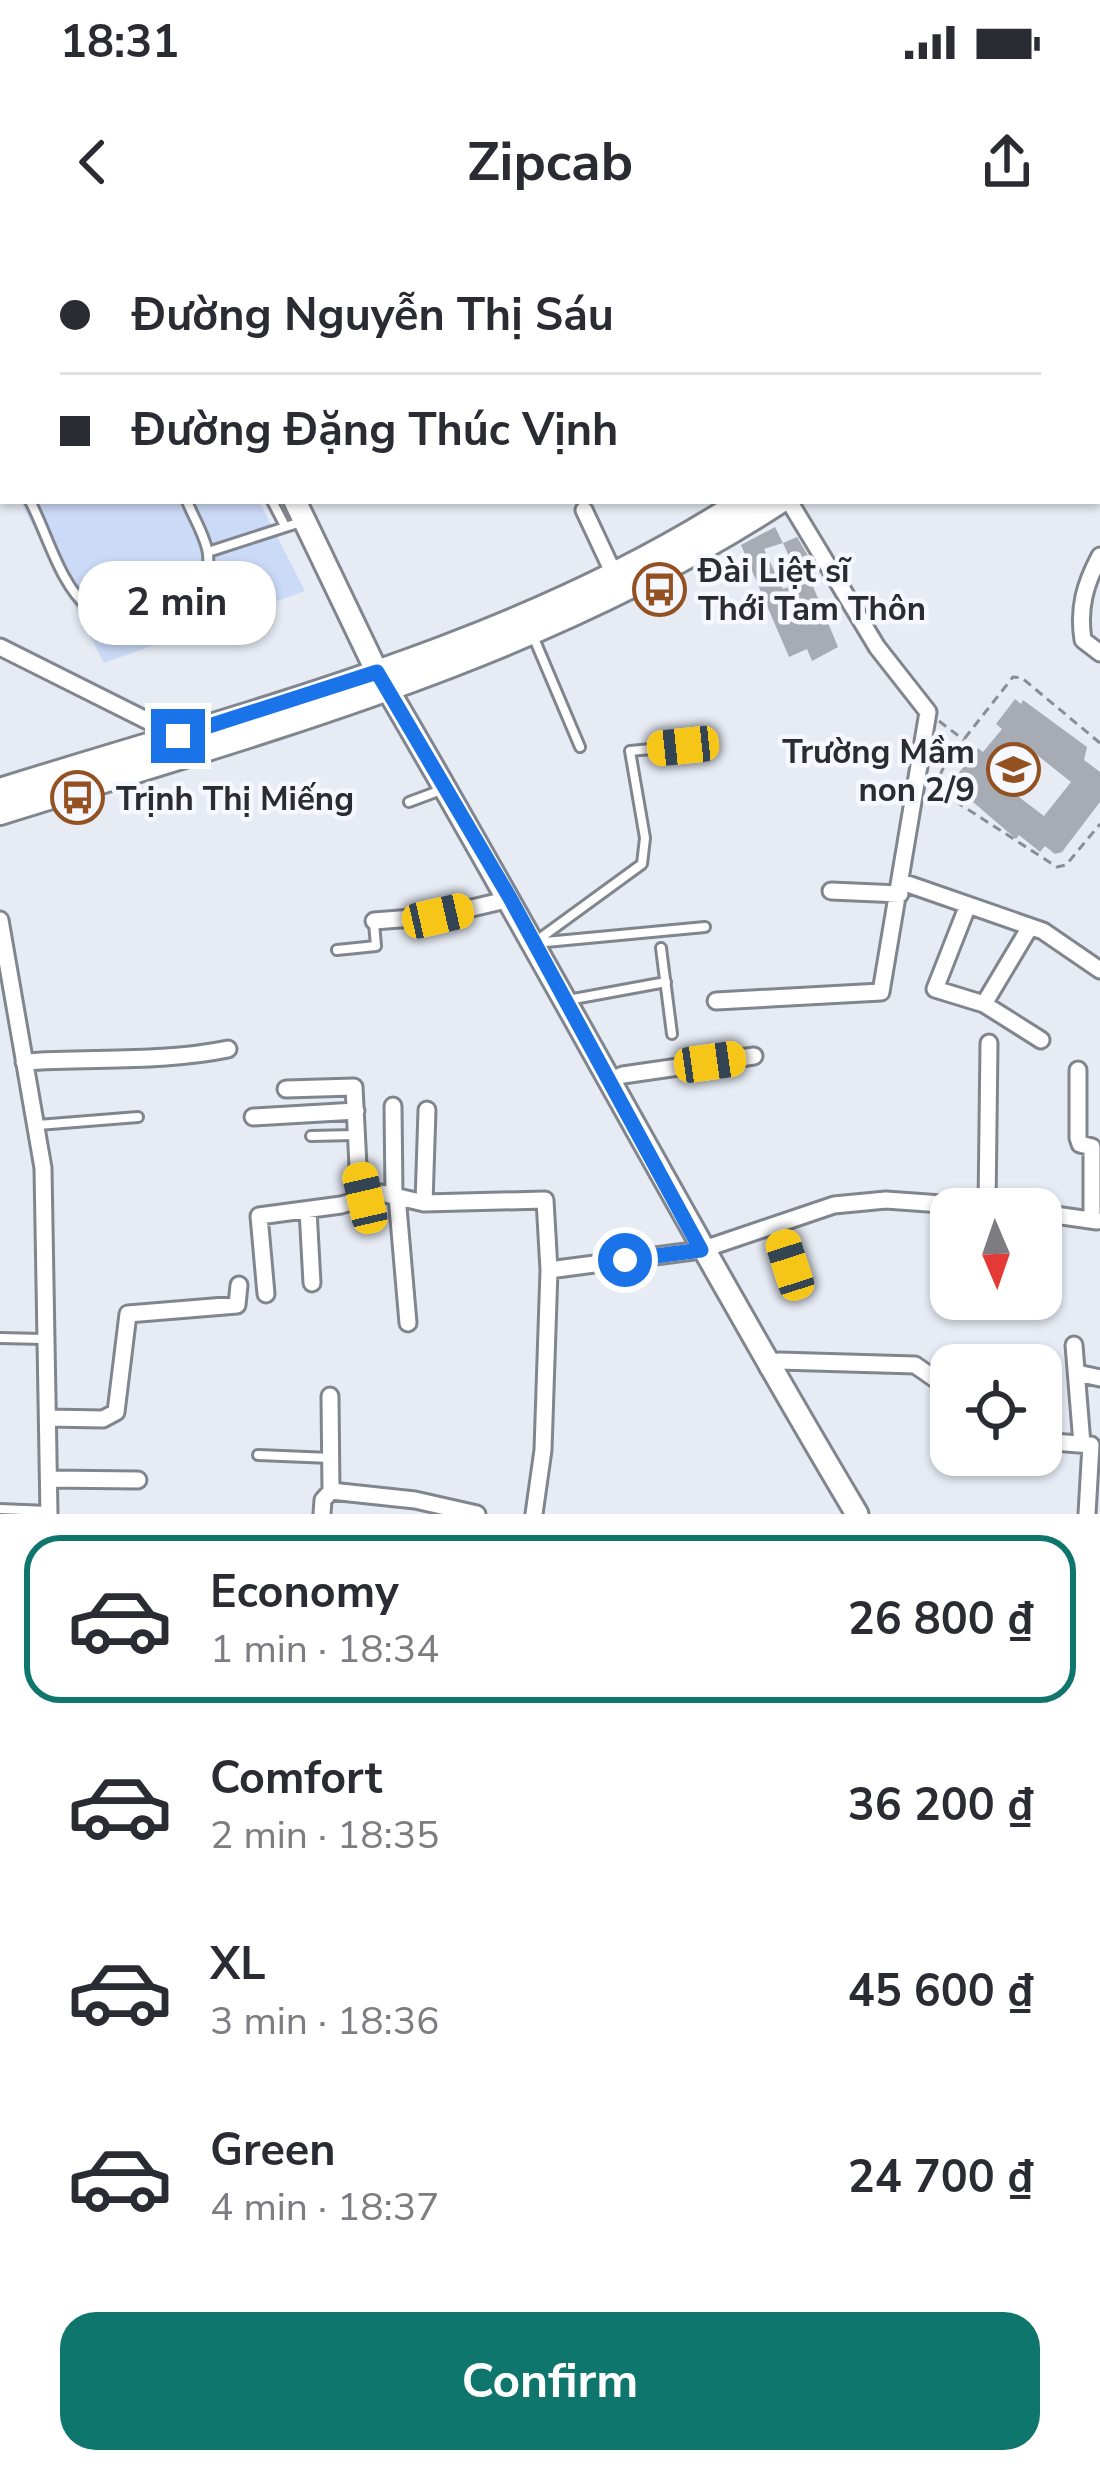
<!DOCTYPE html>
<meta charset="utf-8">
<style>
body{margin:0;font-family:"Nunito Sans",sans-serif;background:#f2f2f3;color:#2b2b33;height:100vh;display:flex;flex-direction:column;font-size:45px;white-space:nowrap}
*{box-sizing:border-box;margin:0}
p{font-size:39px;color:#7c7c81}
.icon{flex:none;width:66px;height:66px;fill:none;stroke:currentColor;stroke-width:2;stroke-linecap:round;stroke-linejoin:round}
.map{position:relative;height:1274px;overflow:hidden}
.sheet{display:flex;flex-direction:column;background:#fff;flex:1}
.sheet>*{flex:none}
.top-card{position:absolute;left:0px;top:0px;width:1101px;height:264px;box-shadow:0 3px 9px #0004;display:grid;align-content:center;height:264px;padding:0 60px;background:#fff}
.needle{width:78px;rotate:178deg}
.tools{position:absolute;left:930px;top:948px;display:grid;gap:24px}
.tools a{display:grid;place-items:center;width:132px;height:132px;border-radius:24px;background:#fff;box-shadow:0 3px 9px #0004;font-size:60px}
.end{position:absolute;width:54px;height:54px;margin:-27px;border:15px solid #1a73e8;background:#fff;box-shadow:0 0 0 6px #fff}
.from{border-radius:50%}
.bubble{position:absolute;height:84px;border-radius:36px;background:#fff;box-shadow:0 3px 9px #0004;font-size:39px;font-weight:700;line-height:84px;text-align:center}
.car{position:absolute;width:36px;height:72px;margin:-36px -18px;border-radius:15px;box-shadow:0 0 9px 3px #0007;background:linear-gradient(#f5c518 24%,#345 0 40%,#f5c518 0 76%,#345 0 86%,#f5c518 0)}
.top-card b{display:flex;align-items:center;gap:42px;height:114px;font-size:45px}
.top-card b+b{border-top:3px solid #e1e1e2}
.top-card i{width:30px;height:30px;background:#2b2b33}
ul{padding:21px 0 0;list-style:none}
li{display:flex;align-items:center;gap:36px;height:168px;margin:0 24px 18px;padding:0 36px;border:6px solid transparent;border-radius:36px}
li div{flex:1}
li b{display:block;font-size:45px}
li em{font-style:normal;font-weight:700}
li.active{border-color:#0f766e}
li>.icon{width:108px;height:108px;stroke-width:1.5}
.cta{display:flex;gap:24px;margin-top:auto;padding:24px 60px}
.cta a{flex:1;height:138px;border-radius:36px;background:#0f766e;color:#fff;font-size:48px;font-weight:700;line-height:138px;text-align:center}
.status{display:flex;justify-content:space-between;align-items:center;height:84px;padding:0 60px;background:#fff;direction:ltr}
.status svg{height:33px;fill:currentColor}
header{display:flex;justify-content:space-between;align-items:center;height:156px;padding:0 60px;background:#fff;font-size:54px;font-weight:700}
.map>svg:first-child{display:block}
.green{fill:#cbdaf6}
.building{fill:#a6abb4;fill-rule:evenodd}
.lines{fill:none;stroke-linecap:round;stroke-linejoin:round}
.lane-casing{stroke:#81858e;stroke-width:14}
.street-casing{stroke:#81858e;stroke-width:21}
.secondary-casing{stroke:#81858e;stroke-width:27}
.primary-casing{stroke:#81858e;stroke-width:30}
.path{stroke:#8a8d94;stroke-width:3;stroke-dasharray:9 6;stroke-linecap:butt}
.lane{stroke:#fff;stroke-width:8}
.street{stroke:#fff;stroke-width:15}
.secondary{stroke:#fff;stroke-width:21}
.primary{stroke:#fff;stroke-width:24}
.route{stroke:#1a73e8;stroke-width:15}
.labels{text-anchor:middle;stroke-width:9;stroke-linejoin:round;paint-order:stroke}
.poi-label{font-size:33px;font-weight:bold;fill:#2a2c30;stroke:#f5f8fe;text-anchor:start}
</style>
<div class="status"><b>18:31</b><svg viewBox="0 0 49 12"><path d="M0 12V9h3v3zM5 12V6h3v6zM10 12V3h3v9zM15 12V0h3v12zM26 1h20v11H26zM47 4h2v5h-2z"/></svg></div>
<header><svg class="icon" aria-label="back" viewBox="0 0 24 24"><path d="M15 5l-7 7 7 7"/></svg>Zipcab<svg class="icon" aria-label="share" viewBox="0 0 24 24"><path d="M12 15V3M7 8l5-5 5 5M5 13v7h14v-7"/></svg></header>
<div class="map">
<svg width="1100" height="1274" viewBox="0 0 1100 1274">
<rect width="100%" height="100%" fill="#e6ebf4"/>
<!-- green -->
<path class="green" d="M20,261h239l46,90 -201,72z"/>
<!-- building -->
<path class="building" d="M775,287l8,16 14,-6 13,22 10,23 -8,2 26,63 -26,14 -5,-12 -18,8 -48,-112zM783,303l18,40 -18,6 -19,-40z
M1015,459l6,5 2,-4 64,47 -3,13 16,12v30l-38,50 -7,2 -10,-8 -5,6 -21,-17 -3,4 -65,-56 27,-35 5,4 19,-23 -6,-5zM1022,503l49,39 -27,34 -50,-38z"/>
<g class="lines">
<defs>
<path id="lane" d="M0,122l3,-4
M0,202l3,6
M30,261c17,32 30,84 59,107 41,31 125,6 119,-54 -2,-17 -15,-37 -21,-53
M272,261l13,25
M208,312l96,-31
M533,396l47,111
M409,562l35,-13
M535,702l107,-78 3,-26 -15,-87 53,-5
M535,703l170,-16
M661,708l11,86
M337,710l39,-4 -2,-23
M568,760l98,-18
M38,885l100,-8
M311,896l44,-1
M0,1098l44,1
M258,1215l73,3
M0,1269l48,2"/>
<path id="street" d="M993,0l3,3
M547,3v-3
M1098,12l2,-2
M584,270l30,64
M1100,316c-15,28 -22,52 -17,84l17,13
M0,407l178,89
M902,642l141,49 57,39
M831,651l69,3
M968,665l-33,84 49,15 57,36
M0,680l43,248 6,346
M374,681l64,-5 72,-17
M716,761l165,-9 47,-280 -51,-65 -88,-146
M984,764l46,-77
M24,822c69,-5 136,1 204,-13
M1078,830v68l2,6 12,3v73
M608,841l15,-6 131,-19
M286,849l68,-2 4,79 7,32
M393,866l1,90
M253,877l103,-6
M397,956l11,127
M424,963l3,-93
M987,967l2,-164
M308,970l4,73
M1041,973l56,8
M778,985l16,53
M266,1054l-7,-78 82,-11 40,-12 43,10 121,-3 4,70
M1074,1105l8,99
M768,1128l11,-7 136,4 36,25
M1077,1133l23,5
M330,1156l1,95 84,9 62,14
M48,1178l55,1 13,-7 12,-98 109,-9 2,-20
M1041,1201l50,4
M49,1239l89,1
M322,1274l1,-14 8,-9
M534,1274l9,-64 6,-180 152,-20 133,-45 52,-5 125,9
M1087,1274l4,-69"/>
<path id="secondary" d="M166,0l1,3
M295,261l82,171
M388,450c160,273 307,552 469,824"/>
<path id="primary" d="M1098,53l2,-1
M1098,75l2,-1
M0,551c252,-79 520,-144 744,-290
M0,572c269,-84 541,-156 779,-311"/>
</defs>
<!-- lane casing -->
<use href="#lane" class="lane-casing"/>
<!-- street casing -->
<use href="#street" class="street-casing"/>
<!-- secondary casing -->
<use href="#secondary" class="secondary-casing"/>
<!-- primary casing -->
<use href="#primary" class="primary-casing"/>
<!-- path -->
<path class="path" d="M939,481l25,19
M1100,503l-78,-65 -9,-1 -67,85 -10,22 2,6 119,77 9,-2 34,-41"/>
<!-- lane -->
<use href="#lane" class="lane"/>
<!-- street -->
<use href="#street" class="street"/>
<!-- secondary -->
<use href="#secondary" class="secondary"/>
<!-- primary -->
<use href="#primary" class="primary"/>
</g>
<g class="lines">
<!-- route -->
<path class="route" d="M178,496l199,-64 133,226 191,352 -76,10"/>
</g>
<!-- icons -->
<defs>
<symbol id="bus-ring" viewBox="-11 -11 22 22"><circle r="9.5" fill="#f5f8fe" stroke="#935020" stroke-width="1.5"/><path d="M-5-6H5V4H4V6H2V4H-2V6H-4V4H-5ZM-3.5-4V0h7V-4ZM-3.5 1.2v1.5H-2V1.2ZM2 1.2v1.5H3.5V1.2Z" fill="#935020"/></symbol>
<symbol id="school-ring" viewBox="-11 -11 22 22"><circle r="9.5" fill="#f5f8fe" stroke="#935020" stroke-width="1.5"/><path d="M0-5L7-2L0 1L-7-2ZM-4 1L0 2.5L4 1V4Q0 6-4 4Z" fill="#935020"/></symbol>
</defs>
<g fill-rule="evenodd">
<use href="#bus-ring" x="630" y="320" width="59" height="59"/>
<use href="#school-ring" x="984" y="500" width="59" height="59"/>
<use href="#bus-ring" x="48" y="528" width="59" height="59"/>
</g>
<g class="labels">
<!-- poi labels -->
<g class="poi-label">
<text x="698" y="342">Đài Liệt sĩ<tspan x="698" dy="38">Thới Tam Thôn</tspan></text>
<text x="975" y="523" text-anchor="end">Trường Mầm<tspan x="975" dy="38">non 2/9</tspan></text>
<text x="116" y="570">Trịnh Thị Miếng</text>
</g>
</g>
</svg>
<div class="tools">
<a><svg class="needle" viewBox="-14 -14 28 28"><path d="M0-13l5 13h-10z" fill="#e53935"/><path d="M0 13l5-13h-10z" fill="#7c7c81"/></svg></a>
<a><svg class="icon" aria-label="locate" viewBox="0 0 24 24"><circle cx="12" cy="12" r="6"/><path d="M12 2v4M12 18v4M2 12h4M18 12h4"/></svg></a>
</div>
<i class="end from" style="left:625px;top:1020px"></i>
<i class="end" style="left:178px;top:496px"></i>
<div class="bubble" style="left:78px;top:321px;width:198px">2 min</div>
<i class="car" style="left:683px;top:506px;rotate:264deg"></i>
<i class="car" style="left:438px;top:676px;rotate:77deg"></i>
<i class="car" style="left:710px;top:822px;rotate:82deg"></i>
<i class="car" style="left:365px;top:958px;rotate:347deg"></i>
<i class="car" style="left:790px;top:1025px;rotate:342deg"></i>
<div class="top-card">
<b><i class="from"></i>Đường Nguyễn Thị Sáu</b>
<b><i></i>Đường Đặng Thúc Vịnh</b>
</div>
</div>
<section class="sheet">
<ul>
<li class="active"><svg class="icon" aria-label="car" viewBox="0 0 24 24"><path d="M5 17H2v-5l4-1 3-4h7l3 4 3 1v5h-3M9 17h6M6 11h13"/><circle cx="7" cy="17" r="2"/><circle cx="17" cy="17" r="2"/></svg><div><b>Economy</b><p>1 min · 18:34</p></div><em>26 800 ₫</em></li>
<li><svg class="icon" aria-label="car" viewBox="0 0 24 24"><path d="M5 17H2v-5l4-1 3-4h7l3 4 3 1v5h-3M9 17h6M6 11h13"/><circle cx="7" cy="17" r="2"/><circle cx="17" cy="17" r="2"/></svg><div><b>Comfort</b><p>2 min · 18:35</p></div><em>36 200 ₫</em></li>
<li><svg class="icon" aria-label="car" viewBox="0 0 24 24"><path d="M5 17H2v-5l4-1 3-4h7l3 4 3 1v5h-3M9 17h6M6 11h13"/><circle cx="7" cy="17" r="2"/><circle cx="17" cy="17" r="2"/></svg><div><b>XL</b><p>3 min · 18:36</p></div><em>45 600 ₫</em></li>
<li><svg class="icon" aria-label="car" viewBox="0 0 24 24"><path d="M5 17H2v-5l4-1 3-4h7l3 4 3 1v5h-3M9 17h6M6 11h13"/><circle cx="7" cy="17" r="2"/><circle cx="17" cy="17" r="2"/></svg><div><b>Green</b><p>4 min · 18:37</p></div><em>24 700 ₫</em></li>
</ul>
<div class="cta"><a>Confirm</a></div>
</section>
